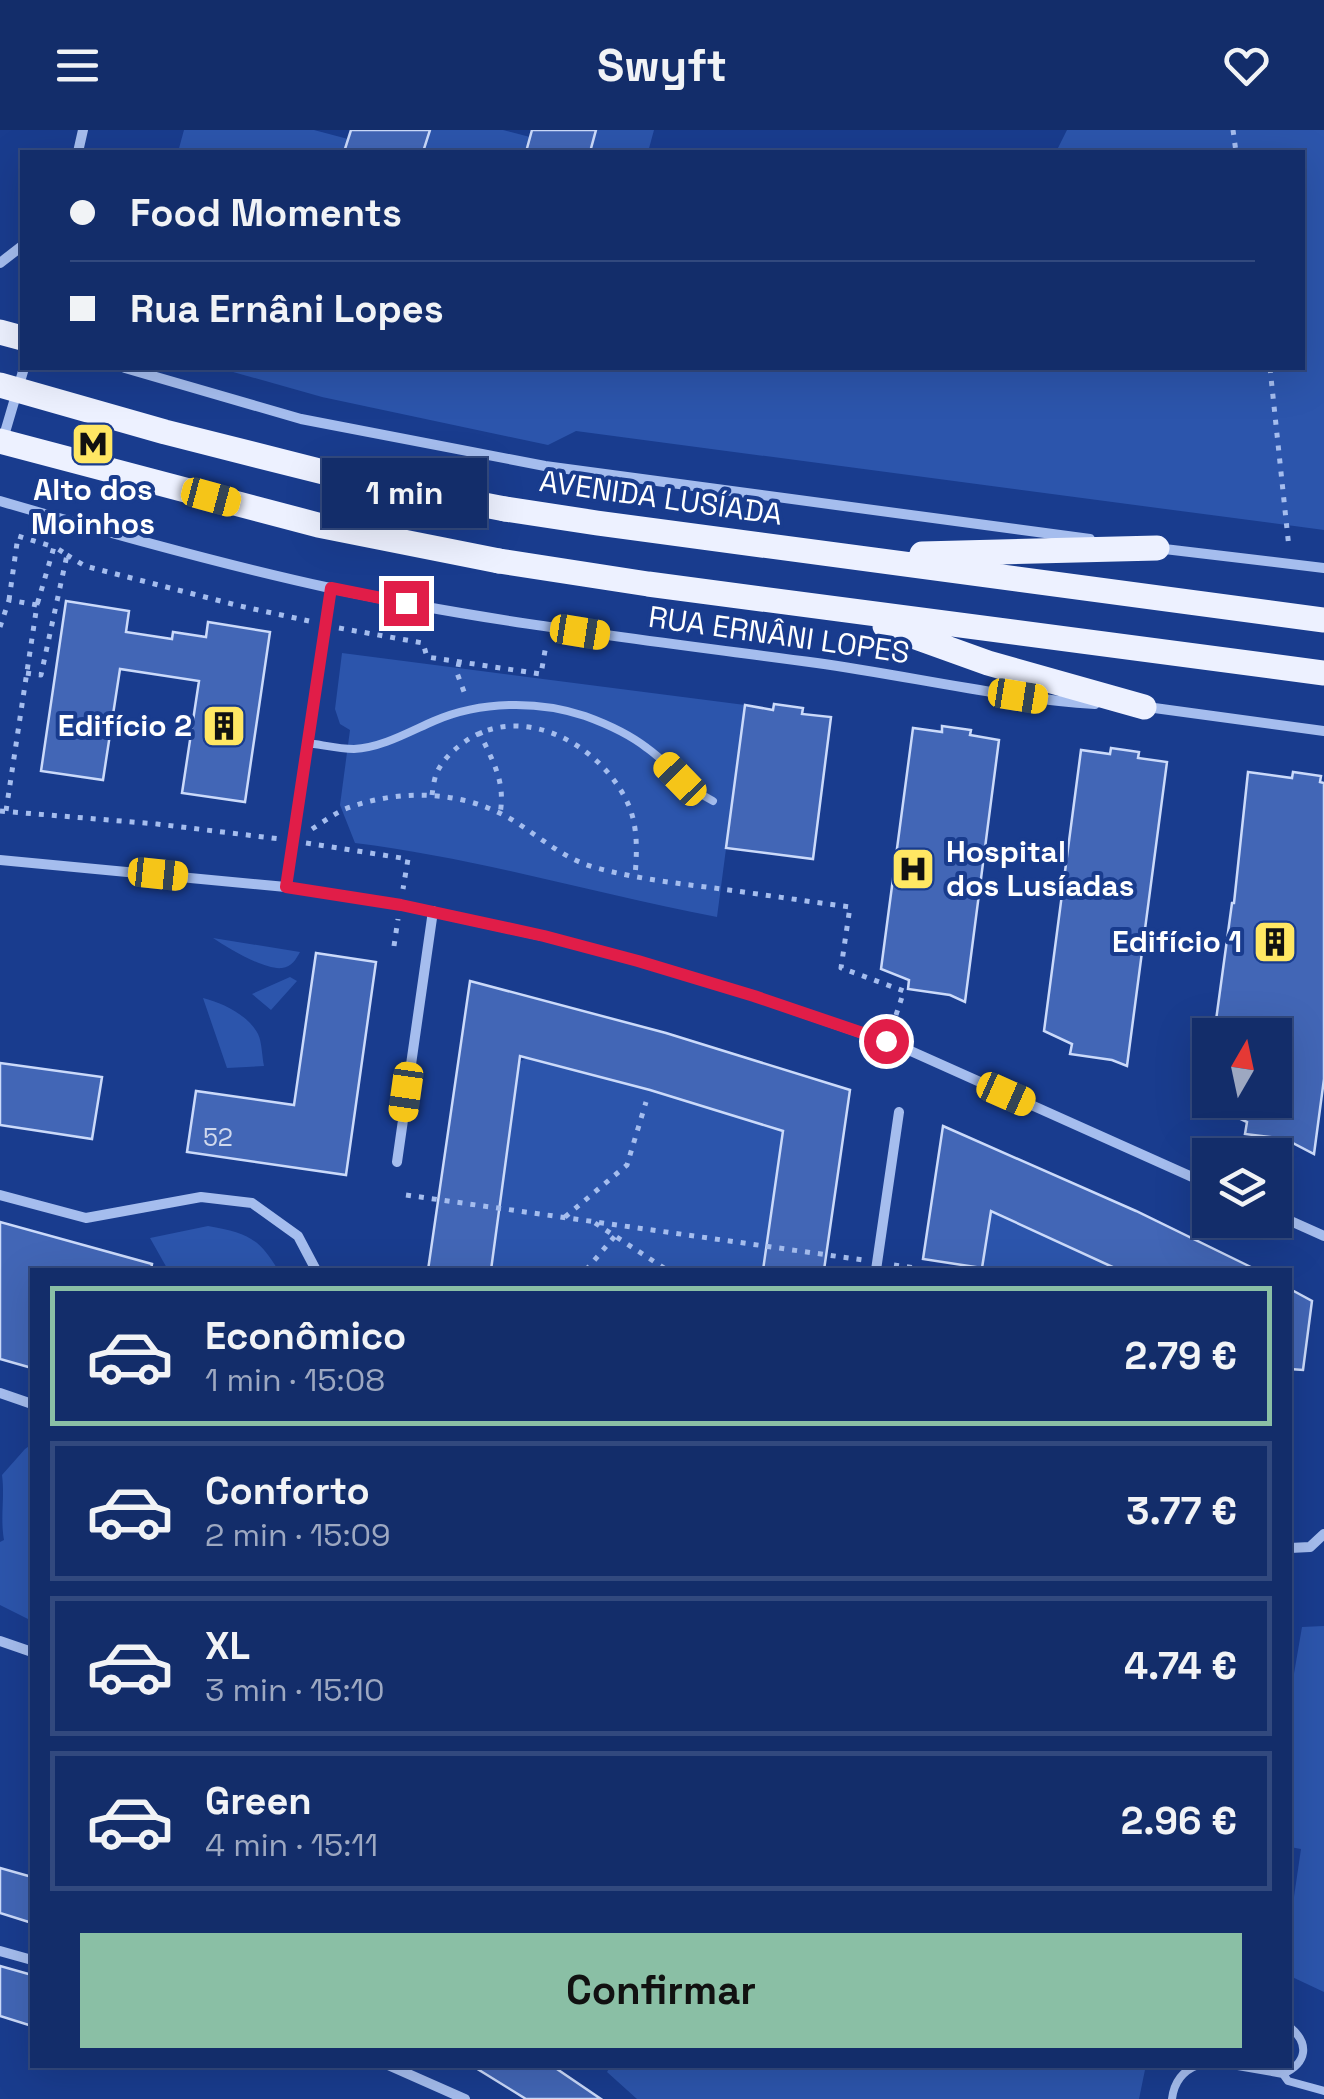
<!DOCTYPE html>
<html lang="pt">
<meta charset="utf-8">
<style>
body{margin:0;font-family:"Space Grotesk",sans-serif;background:#203972;color:#f1f3f6;height:100vh;display:flex;flex-direction:column;font-size:38px;white-space:nowrap}
*{box-sizing:border-box;margin:0}
p{font-size:32px;color:#9da8c1}
.icon{flex:none;width:55px;height:55px;fill:none;stroke:currentColor;stroke-width:2;stroke-linecap:round;stroke-linejoin:round}
.map{position:relative;flex:1;overflow:hidden}
.drawer{position:absolute;left:30px;top:1138px;width:1262px;height:800px;display:flex;flex-direction:column;background:#132d6a;border-radius:0px;box-shadow:0 10px 40px #0002,0 0 0 2px #32497e}
.drawer>*{flex:none}
.guide{position:absolute;left:20px;top:20px;width:1285px;height:220px;border-radius:0px;box-shadow:0 10px 40px #0002,0 0 0 2px #32497e;display:grid;align-content:center;height:220px;padding:0 50px;background:#132d6a}
.needle{width:65px;rotate:9deg}
.controls{position:absolute;left:1192px;top:888px;display:grid;gap:20px}
.controls a{display:grid;place-items:center;width:100px;height:100px;border-radius:0px;background:#132d6a;box-shadow:0 10px 40px #0002,0 0 0 2px #32497e;font-size:50px}
.end{position:absolute;width:45px;height:45px;margin:-22px;border:12px solid #e11d48;background:#fff;box-shadow:0 0 0 5px #fff}
.from{border-radius:50%}
.bubble{position:absolute;height:70px;border-radius:0px;background:#132d6a;box-shadow:0 10px 40px #0002,0 0 0 2px #32497e;font-size:32px;font-weight:800;line-height:70px;text-align:center}
.car{position:absolute;width:30px;height:60px;margin:-30px -15px;border-radius:12px;box-shadow:0 0 8px 2px #0007;background:linear-gradient(#f5c518 24%,#345 0 40%,#f5c518 0 76%,#345 0 86%,#f5c518 0)}
.guide b{display:flex;align-items:center;gap:35px;height:95px;font-size:38px}
.guide b+b{border-top:2px solid #32497e}
.guide i{width:25px;height:25px;background:#f1f3f6}
ul{padding:18px 0 0;list-style:none}
li{display:flex;align-items:center;gap:30px;height:140px;margin:0 20px 15px;padding:0 30px;border:5px solid #32497e;border-radius:0px}
li div{flex:1}
li b{display:block;font-size:38px}
li em{font-style:normal;font-weight:800}
li.active{border-color:#8abfa5}
li>.icon{width:90px;height:90px;stroke-width:1.5}
.cta{display:flex;gap:20px;margin-top:auto;padding:20px 50px}
.cta a{flex:1;height:115px;border-radius:0px;background:#8abfa5;color:#111;font-size:40px;font-weight:800;line-height:115px;text-align:center}
header{display:flex;justify-content:space-between;align-items:center;height:130px;padding:0 50px;background:#132d6a;font-size:45px;font-weight:800}
.map>svg:first-child{display:block}
.green{fill:#2c55ac}
.building{fill:#4266b6;stroke:#cbdafa;stroke-width:2.5}
.lines{fill:none;stroke-linecap:round;stroke-linejoin:round}
.path{stroke:#a5bdee;stroke-width:5;stroke-dasharray:5 8;stroke-linecap:butt}
.lane{stroke:#a5bdee;stroke-width:8}
.street{stroke:#a5bdee;stroke-width:10}
.primary{stroke:#edf1ff;stroke-width:25}
.primary-bridge{stroke:#edf1ff;stroke-width:25}
.route{stroke:#e11d48;stroke-width:12}
.labels{text-anchor:middle;stroke-width:8;stroke-linejoin:round;paint-order:stroke}
.number-label{font-size:25px;fill:#d0d9ed}
.poi-label{font-size:30px;font-weight:bold;fill:#fff;stroke:#193c8e;text-anchor:end}
.street-label{font-size:30px;fill:#fff;stroke:#193c8e}
</style>
<header><svg class="icon" aria-label="menu" viewBox="0 0 24 24"><path d="M4 6h16M4 12h16M4 18h16"/></svg>Swyft<svg class="icon" aria-label="heart" viewBox="0 0 24 24"><path d="M12 20l-8-8c-3-5 5-10 8-4 3-6 11-1 8 4z"/></svg></header>
<div class="map">
<svg width="1324" height="1969" viewBox="0 0 1324 1969">
<rect width="100%" height="100%" fill="#193c8e"/>
<!-- green -->
<path class="green" d="M184,0h130l34,9 -4,13h-166z
M430,0h73l27,7 -4,15h-92l-10,-2z
M596,0h58l-6,22h-58z
M1067,0h257v400l-748,-99 -28,14 -226,-48 -103,-29h1083v-216h-246z
M342,523l403,52 -28,212c-121,-23 -240,-59 -362,-74l-15,-38 10,-75 -10,-6 -5,-15z
M213,808l87,14c-4,7 -8,15 -18,16 -18,2 -54,-20 -69,-30z
M290,847l7,4 -26,29 -19,-16z
M203,868c20,5 45,17 55,36 4,8 4,23 6,32l-37,2z
M527,928l123,32 133,41 -20,139h-272l28,-208z
M991,1081l128,59h-137z
M208,1096c37,7 50,10 70,44h-110l-18,-32z
M32,1314v177l-32,-16v-63l4,-2c-4,-23 1,-42 -2,-65l23,-26z
M1324,1496v366l-34,-16v-52l11,-75 -11,-2v-150l12,-70z
M611,1935h535l-7,34h-502l-30,-27z"/>
<!-- building -->
<path class="building" d="M351,0h79l-7,22h-79z
M532,0h64l-6,22h-64z
M66,471l63,10 -3,21 46,7 1,-7 33,5 2,-15 62,10 -25,170 -63,-9 17,-112 -79,-12 -17,111 -62,-9z
M774,574l29,4 -1,6 29,3 -18,142 -87,-11 19,-143 28,5z
M942,596l29,4 -1,5 29,5 -34,262 -15,-7 -42,-6 1,-9 -28,-11 32,-241 29,4z
M1111,618l28,4 -1,6 29,4 -40,304 -15,-6 -42,-6 2,-10 -28,-13 37,-281 29,4z
M1248,642l44,6 1,-6 28,4 -1,6 4,1v296l-10,75 -29,-15 -40,-5 2,-12 -46,-22h74v-65h-61l18,-132h2z
M316,823l60,9 -30,213 -159,-23 9,-61 98,14z
M470,851l196,52 184,57 -26,180h-61l20,-139 -133,-41 -130,-34 -29,214h-63z
M0,933l102,14 -10,62 -92,-14z
M943,996l193,85 121,59h-138l-128,-59 -9,57 -59,-9z
M0,1092l152,42 -1,6h-119v98l-32,-9z
M1290,1159l22,12 -9,69 -13,-1z
M0,1738l32,9v46l-32,-10z
M0,1836l32,9v51l-32,-10z
M471,1935h80l50,34h-75z"/>
<g class="lines">
<!-- path -->
<path class="path" d="M1233,0l3,22
M1270,238l19,180
M67,425l18,11 155,40 69,15
M9,470l9,-64 36,11 -17,58
M0,497l9,-27 28,5 -31,206
M339,498l84,15 4,14 114,17 5,-29
M459,532l-2,11 9,24
M26,543l15,2 26,-120 -12,-8
M479,601c13,30 27,49 21,83
M432,665c1,-7 2,-16 5,-23 6,-12 15,-21 26,-29 58,-43 140,2 166,63 9,22 8,47 6,70
M0,681l157,13 123,15
M312,699c11,-7 22,-15 33,-20 55,-21 119,-19 169,12 26,16 49,37 79,46 40,11 80,16 121,21 45,6 91,13 136,19l-9,61 63,23 -9,27
M306,713l102,16 -5,30
M394,816l4,-27
M406,1065l457,65
M565,1087l62,-52 19,-63
M595,1093l72,47
M894,1135l37,5
M586,1140l29,-34"/>
<!-- lane -->
<path class="lane" d="M308,613c15,2 31,6 46,6 27,-1 55,-17 80,-28 46,-20 104,-21 151,-5 22,8 44,18 62,32 24,17 39,40 66,53
M286,757l45,-299
M1232,1935l51,9 5,7 36,10
M1283,1944c24,-11 27,-30 7,-47
M1172,1969c2,-17 10,-28 26,-34"/>
<!-- street -->
<path class="street" d="M78,22l5,-22
M0,133l22,-17
M125,238l176,51 244,47 545,73
M3,309l21,-71
M0,371c109,32 219,63 330,87 161,35 324,53 487,75 93,13 184,35 278,41
M1156,418l168,20
M1147,577l177,24
M0,730l286,27 115,18 142,31 95,25 116,35 150,52 306,137
M397,1032l36,-251
M0,1065l86,23 115,-21 51,6 46,33 18,34
M1275,1084l49,22
M876,1140l23,-158
M0,1263l32,11
M1290,1418l20,-1 14,-13
M0,1511l32,11
M0,1821l32,9
M388,1935l77,34"/>
<!-- primary -->
<path class="primary" d="M0,202l22,6
M505,379l92,14 727,97
M922,424l235,-6
M499,431l149,23 676,89
M885,496l103,37 156,44"/>
<!-- primary-bridge -->
<path class="primary-bridge" d="M0,255l165,47 190,48 150,29
M0,311l318,84 181,36"/>
</g>
<g class="lines">
<!-- route -->
<path class="route" d="M406,473l-75,-15 -45,299 115,18 143,31 94,25 116,35 132,45"/>
</g>
<!-- icons -->
<defs>
<symbol id="metro-square" viewBox="-11 -11 22 22"><rect x="-9" y="-9" width="18" height="18" rx="4" fill="#ffe763" stroke="#193c8e"/><path d="M-5.5 5V-5H-3L0 0L3-5H5.5V5H3V-.5L0 4L-3-.5V5Z" fill="#111"/></symbol>
<symbol id="building-square" viewBox="-11 -11 22 22"><rect x="-9" y="-9" width="18" height="18" rx="4" fill="#ffe763" stroke="#193c8e"/><path d="M-4-6H4V6H1V3H-1V6H-4ZM-2.5-4.3h1.7v1.8h-1.7ZM.8-4.3h1.7v1.8H.8ZM-2.5-1h1.7V.8h-1.7ZM.8-1h1.7V.8H.8Z" fill="#111"/></symbol>
<symbol id="hospital-square" viewBox="-11 -11 22 22"><rect x="-9" y="-9" width="18" height="18" rx="4" fill="#ffe763" stroke="#193c8e"/><path d="M-5-5h3v3.5h4V-5h3V5h-3V1.5h-4V5h-3Z" fill="#111"/></symbol>
</defs>
<g fill-rule="evenodd">
<use href="#metro-square" x="68" y="289" width="50" height="50"/>
<use href="#building-square" x="199" y="571" width="50" height="50"/>
<use href="#hospital-square" x="888" y="714" width="50" height="50"/>
<use href="#building-square" x="1250" y="787" width="50" height="50"/>
</g>
<g class="labels">
<!-- number labels -->
<g class="number-label">
<text x="218" y="1016">52</text>
</g>
<!-- poi labels -->
<g class="poi-label">
<text x="93" y="370" text-anchor="middle">Alto dos<tspan x="93" dy="34">Moinhos</tspan></text>
<text x="192" y="606">Edifício 2</text>
<text x="946" y="732" text-anchor="start">Hospital<tspan x="946" dy="34">dos Lusíadas</tspan></text>
<text x="1242" y="822">Edifício 1</text>
</g>
<!-- street labels -->
<g class="street-label">
<text transform="translate(661 368) rotate(8)" y="10">AVENIDA LUSÍADA</text>
<text transform="translate(779 505) rotate(8)" y="10">RUA ERNÂNI LOPES</text>
</g>
</g>
</svg>
<div class="controls">
<a><svg class="needle" viewBox="-14 -14 28 28"><path d="M0-13l5 13h-10z" fill="#e53935"/><path d="M0 13l5-13h-10z" fill="#9da8c1"/></svg></a>
<a><svg class="icon" aria-label="layers" viewBox="0 0 24 24"><path d="M12 4l9 5-9 5-9-5zM3 14l9 5 9-5"/></svg></a>
</div>
<i class="end from" style="left:886px;top:911px"></i>
<i class="end" style="left:406px;top:473px"></i>
<div class="bubble" style="left:322px;top:328px;width:165px">1 min</div>
<i class="car" style="left:211px;top:367px;rotate:105deg"></i>
<i class="car" style="left:580px;top:502px;rotate:99deg"></i>
<i class="car" style="left:1018px;top:566px;rotate:99deg"></i>
<i class="car" style="left:680px;top:649px;rotate:316deg"></i>
<i class="car" style="left:158px;top:744px;rotate:96deg"></i>
<i class="car" style="left:406px;top:962px;rotate:188deg"></i>
<i class="car" style="left:1006px;top:964px;rotate:114deg"></i>
<div class="guide">
<b><i class="from"></i>Food Moments</b>
<b><i></i>Rua Ernâni Lopes</b>
</div>
<section class="drawer">
<ul>
<li class="active"><svg class="icon" aria-label="car" viewBox="0 0 24 24"><path d="M5 17H2v-5l4-1 3-4h7l3 4 3 1v5h-3M9 17h6M6 11h13"/><circle cx="7" cy="17" r="2"/><circle cx="17" cy="17" r="2"/></svg><div><b>Econômico</b><p>1 min · 15:08</p></div><em>2.79 €</em></li>
<li><svg class="icon" aria-label="car" viewBox="0 0 24 24"><path d="M5 17H2v-5l4-1 3-4h7l3 4 3 1v5h-3M9 17h6M6 11h13"/><circle cx="7" cy="17" r="2"/><circle cx="17" cy="17" r="2"/></svg><div><b>Conforto</b><p>2 min · 15:09</p></div><em>3.77 €</em></li>
<li><svg class="icon" aria-label="car" viewBox="0 0 24 24"><path d="M5 17H2v-5l4-1 3-4h7l3 4 3 1v5h-3M9 17h6M6 11h13"/><circle cx="7" cy="17" r="2"/><circle cx="17" cy="17" r="2"/></svg><div><b>XL</b><p>3 min · 15:10</p></div><em>4.74 €</em></li>
<li><svg class="icon" aria-label="car" viewBox="0 0 24 24"><path d="M5 17H2v-5l4-1 3-4h7l3 4 3 1v5h-3M9 17h6M6 11h13"/><circle cx="7" cy="17" r="2"/><circle cx="17" cy="17" r="2"/></svg><div><b>Green</b><p>4 min · 15:11</p></div><em>2.96 €</em></li>
</ul>
<div class="cta"><a>Confirmar</a></div>
</section>
</div>
